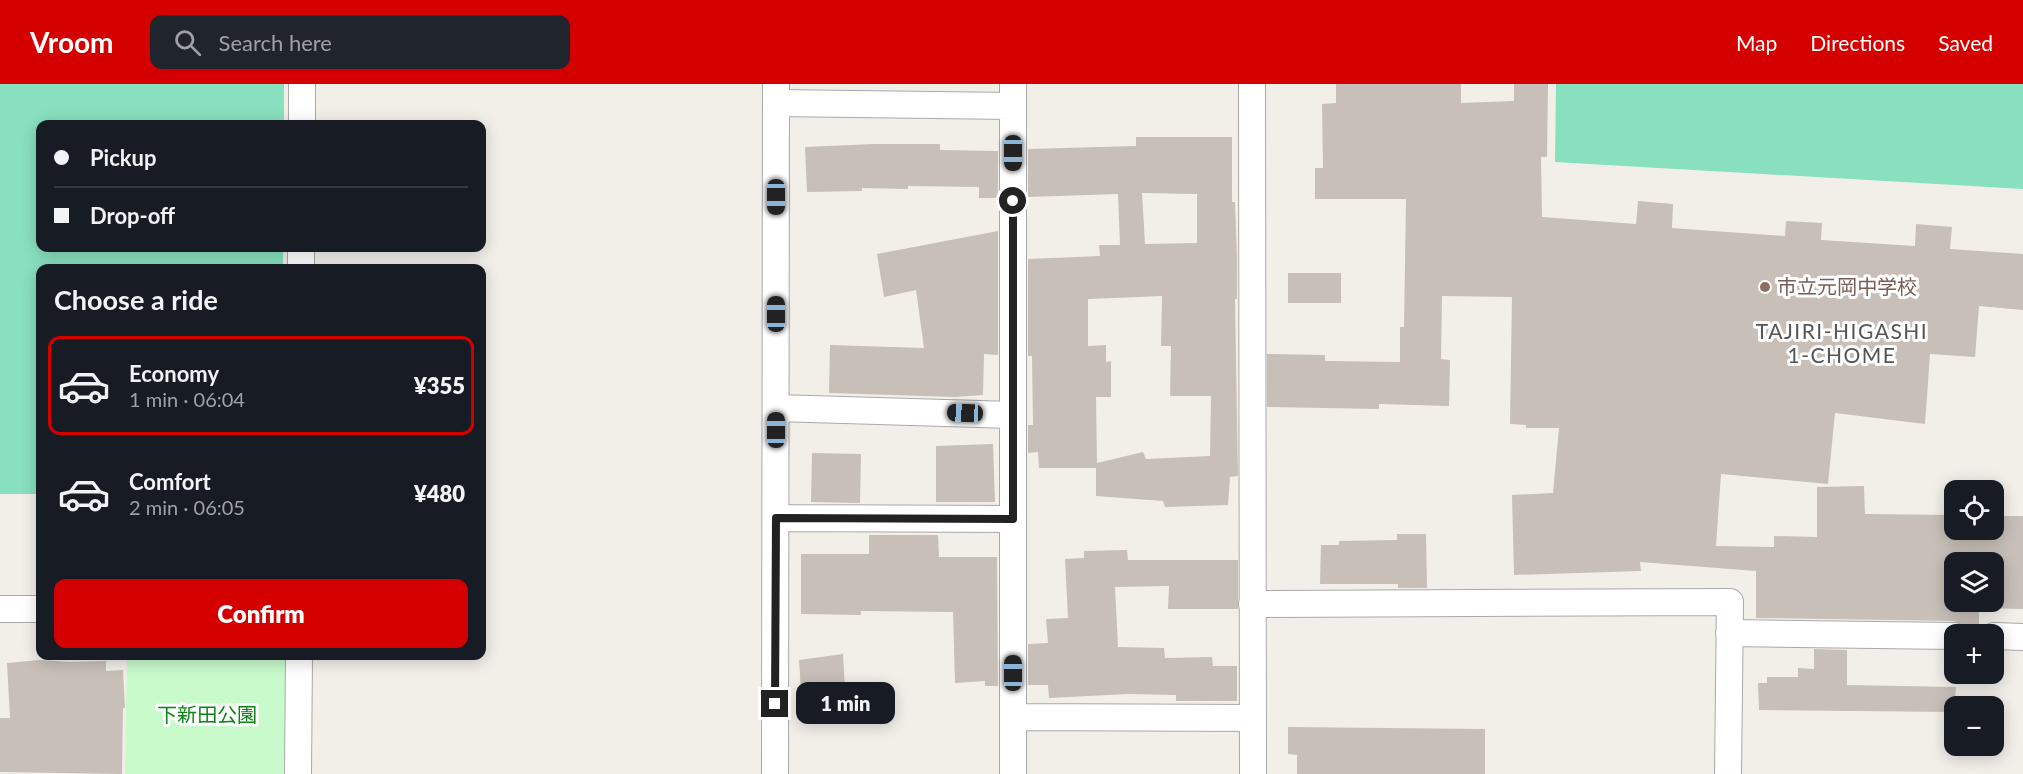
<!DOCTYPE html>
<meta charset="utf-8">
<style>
body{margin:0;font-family:Lato,"Noto Sans JP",sans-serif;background:#20242c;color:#f1f3f6;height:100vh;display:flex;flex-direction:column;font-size:22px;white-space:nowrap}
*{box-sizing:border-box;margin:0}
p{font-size:20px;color:#9ea1a6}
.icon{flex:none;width:33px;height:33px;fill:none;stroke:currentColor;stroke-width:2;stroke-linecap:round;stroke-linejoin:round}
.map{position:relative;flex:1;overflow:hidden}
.panel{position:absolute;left:36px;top:180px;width:450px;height:396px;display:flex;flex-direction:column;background:#171b24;border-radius:12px;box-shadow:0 3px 15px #0003}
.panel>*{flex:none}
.banner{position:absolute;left:36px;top:36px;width:450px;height:132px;border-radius:12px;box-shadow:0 3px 15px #0003;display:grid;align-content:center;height:132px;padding:0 18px;background:#171b24}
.tools{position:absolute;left:1944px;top:396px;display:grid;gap:12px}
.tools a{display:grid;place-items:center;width:60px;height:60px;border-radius:12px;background:#171b24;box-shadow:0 3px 15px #0003;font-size:30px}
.end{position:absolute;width:27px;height:27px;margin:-14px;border:8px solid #222;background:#fff;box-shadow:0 0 0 3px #fff}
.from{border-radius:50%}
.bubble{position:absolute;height:42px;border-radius:12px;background:#171b24;box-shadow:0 3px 15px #0003;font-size:20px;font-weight:800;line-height:42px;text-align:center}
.car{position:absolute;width:18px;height:36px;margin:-18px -9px;border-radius:8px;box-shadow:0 0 4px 2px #0007;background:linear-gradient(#222 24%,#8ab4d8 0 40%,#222 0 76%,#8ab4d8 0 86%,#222 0)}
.banner b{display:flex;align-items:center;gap:21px;height:57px;font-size:22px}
.banner b+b{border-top:2px solid #363941}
.banner i{width:15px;height:15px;background:#f1f3f6}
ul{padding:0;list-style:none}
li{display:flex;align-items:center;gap:18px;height:99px;margin:0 12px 9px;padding:0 6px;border:3px solid transparent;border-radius:12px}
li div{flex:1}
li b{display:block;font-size:22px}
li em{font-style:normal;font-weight:800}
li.current{border-color:#d40000}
li>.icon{width:54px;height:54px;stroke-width:1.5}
h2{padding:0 18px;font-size:27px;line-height:72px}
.primary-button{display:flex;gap:12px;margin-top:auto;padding:12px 18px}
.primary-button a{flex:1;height:69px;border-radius:12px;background:#d40000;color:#fff;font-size:24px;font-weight:800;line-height:69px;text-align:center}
header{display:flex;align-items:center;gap:36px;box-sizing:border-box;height:84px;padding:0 30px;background:#d40000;color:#fff}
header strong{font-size:28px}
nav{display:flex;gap:33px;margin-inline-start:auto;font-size:21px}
.search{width:420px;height:54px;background:#20242c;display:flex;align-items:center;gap:15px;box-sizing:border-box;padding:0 21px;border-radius:12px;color:#9ea1a6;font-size:22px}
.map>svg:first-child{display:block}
.park{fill:#c8facc}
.pitch{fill:#88e0be}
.building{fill:#c7bfb8;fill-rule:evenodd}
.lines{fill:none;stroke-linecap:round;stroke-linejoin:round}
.minor-casing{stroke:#a9a9a9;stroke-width:28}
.minor{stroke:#fff;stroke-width:26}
.route{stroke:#222;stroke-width:8}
.education-dot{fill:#8d6e63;stroke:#fff;stroke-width:2}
.labels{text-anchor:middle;stroke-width:6;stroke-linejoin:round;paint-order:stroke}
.education-label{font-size:20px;fill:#785e54;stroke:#fff;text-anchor:start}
.park-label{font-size:20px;fill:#0c8416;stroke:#fff}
.neighbourhood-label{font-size:21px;letter-spacing:1.5px;fill:#555;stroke:#fff}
</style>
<header>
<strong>Vroom</strong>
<div class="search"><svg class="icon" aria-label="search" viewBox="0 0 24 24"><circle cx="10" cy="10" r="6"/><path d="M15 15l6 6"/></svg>Search here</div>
<nav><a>Map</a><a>Directions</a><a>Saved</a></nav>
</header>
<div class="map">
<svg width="2023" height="690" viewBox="0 0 2023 690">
<rect width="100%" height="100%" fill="#f2efe9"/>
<!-- park -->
<path class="park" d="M127,572h161l-1,118h-162z"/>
<!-- pitch -->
<path class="pitch" d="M0,0h284v40h-244v124h243v20h-243v226h-40z
M1556,0h467v105l-468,-27z"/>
<!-- building -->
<path class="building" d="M1336,0h125v19l53,-2v-17h34l-1,73h-6l1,60 94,7 2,-23 35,3 -1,24 113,8 1,-15 36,2 -1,17 94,6 1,-22 36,3 -2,22 73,5v56l-44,-4 -4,51 -45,-3 -5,70 -90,-11 -7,71 -107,-10 -5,72 58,1v-11l43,1v-50l47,-1 1,28 89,1v15h40v-14h29v93l-44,-1v17h-16l-9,-4 -198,-3v-47l-116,-9 1,9 -127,4 -2,-80 41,-2 6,-65h-33v-3l-16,-1 2,-127 -70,-1 -1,63 9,1 -1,46 -70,-2v5l-112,-2v-53l58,1v6l75,1v-35h4l2,-128h-91v-31h8l-1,-64 14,-1zM1954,478h40v40h-40z
M1136,53h96v65h3l2,55v42h-2l3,177 -8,1 -2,28 -63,2 -2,-6 -67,-5v-28h-57l-1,-16 -10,1v-28h5l-1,-69h-4v-97l72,-3 -1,-11h21l-2,-51 -90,3v-48l108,-3zM1142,109l55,1v49l-52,1zM1162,212l-1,50h10l-1,50h41l-1,60 -64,3 -3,-7 -46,11 -1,-66h15v-36l-5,1v-17l-18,1v-47z
M874,60h66v6l58,1v47h-19v-11l-71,-1v3l-46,-1v3l-55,1 -2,-45z
M998,147v124l-14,-1 -1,41 -28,2 -126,-4 1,-48 94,3 -8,-58 -32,7 -7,-43z
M1288,189h53v30h-53z
M993,360l2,58h-59v-56z
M812,369l49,1 -1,49 -49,-1z
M1397,450h29l1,54h-29v-4h-78l1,-39h18v-4l58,-1z
M869,451h69l1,22h58l1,129h-13v-5l-30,2 -2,-71 -92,-1v4l-60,-1v-60h68z
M1127,466l1,10h110v49h-70l1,-23 -54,1 3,60 46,1 1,10 47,-1 1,9h24v35h-61v-6l-48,-1 -79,4 -1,-13h-20v-41l20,-1 -2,-24 22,-1 -3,-59 19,-1v-7z
M1814,565l33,1v35l109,2 -2,25 -195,-2 -1,-27h9v-6h31v-9l16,1z
M843,570l2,35 -44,2 -2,-31z
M40,576l29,2 37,-1v10l17,-1 2,38h-2l-1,66 -122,-2v-54h10l-3,-55z
M1288,643l197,2v45h-188v-19l-9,-1z"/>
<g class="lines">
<defs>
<path id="minor" d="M1013,0v690
M1252,0l1,690
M776,19l237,3
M302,40v-40
M301,184v-20
M776,324l237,7
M776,434l237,1
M1252,520l478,-2 -2,172
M0,525h40
M1729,549l225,3
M1994,552l29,1
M1013,633l240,1
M298,690l1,-118
M775,690l1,-690"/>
</defs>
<!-- minor casing -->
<use href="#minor" class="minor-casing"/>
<!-- minor -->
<use href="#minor" class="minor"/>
</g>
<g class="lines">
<!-- route -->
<path class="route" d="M775,620l1,-186 237,1v-318"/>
</g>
<!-- markers -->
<circle class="education-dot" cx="1765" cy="203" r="6"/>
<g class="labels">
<!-- education labels -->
<g class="education-label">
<text x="1777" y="210">市立元岡中学校</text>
</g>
<!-- park labels -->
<g class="park-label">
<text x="207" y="638">下新田公園</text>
</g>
<!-- neighbourhood labels -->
<g class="neighbourhood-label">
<text x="1842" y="255">TAJIRI-HIGASHI<tspan x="1842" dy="24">1-CHOME</tspan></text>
</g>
</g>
</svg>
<div class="tools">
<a><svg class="icon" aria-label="locate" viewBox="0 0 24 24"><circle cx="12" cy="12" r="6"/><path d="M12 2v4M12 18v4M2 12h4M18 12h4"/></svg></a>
<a><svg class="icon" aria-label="layers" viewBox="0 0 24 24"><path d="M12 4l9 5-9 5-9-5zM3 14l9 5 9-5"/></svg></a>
<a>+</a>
<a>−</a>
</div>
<i class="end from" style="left:1013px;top:117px"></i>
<i class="end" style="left:775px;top:620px"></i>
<div class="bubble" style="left:796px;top:598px;width:99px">1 min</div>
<i class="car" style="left:1013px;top:69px;rotate:180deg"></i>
<i class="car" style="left:776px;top:113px;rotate:180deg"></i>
<i class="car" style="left:776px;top:230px;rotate:0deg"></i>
<i class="car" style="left:965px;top:329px;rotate:272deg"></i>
<i class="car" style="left:776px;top:346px;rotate:0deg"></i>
<i class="car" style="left:1013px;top:589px;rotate:0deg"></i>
<div class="banner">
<b><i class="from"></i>Pickup</b>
<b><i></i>Drop-off</b>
</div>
<section class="panel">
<h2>Choose a ride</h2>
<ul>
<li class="current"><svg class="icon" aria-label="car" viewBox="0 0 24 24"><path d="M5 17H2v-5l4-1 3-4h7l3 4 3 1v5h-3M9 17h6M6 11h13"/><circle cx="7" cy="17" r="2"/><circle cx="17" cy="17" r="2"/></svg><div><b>Economy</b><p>1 min · 06:04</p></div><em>¥355</em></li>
<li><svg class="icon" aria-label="car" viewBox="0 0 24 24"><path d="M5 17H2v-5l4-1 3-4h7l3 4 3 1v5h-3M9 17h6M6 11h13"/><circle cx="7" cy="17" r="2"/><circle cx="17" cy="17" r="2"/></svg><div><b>Comfort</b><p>2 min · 06:05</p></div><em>¥480</em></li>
</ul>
<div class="primary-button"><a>Confirm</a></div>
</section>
</div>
